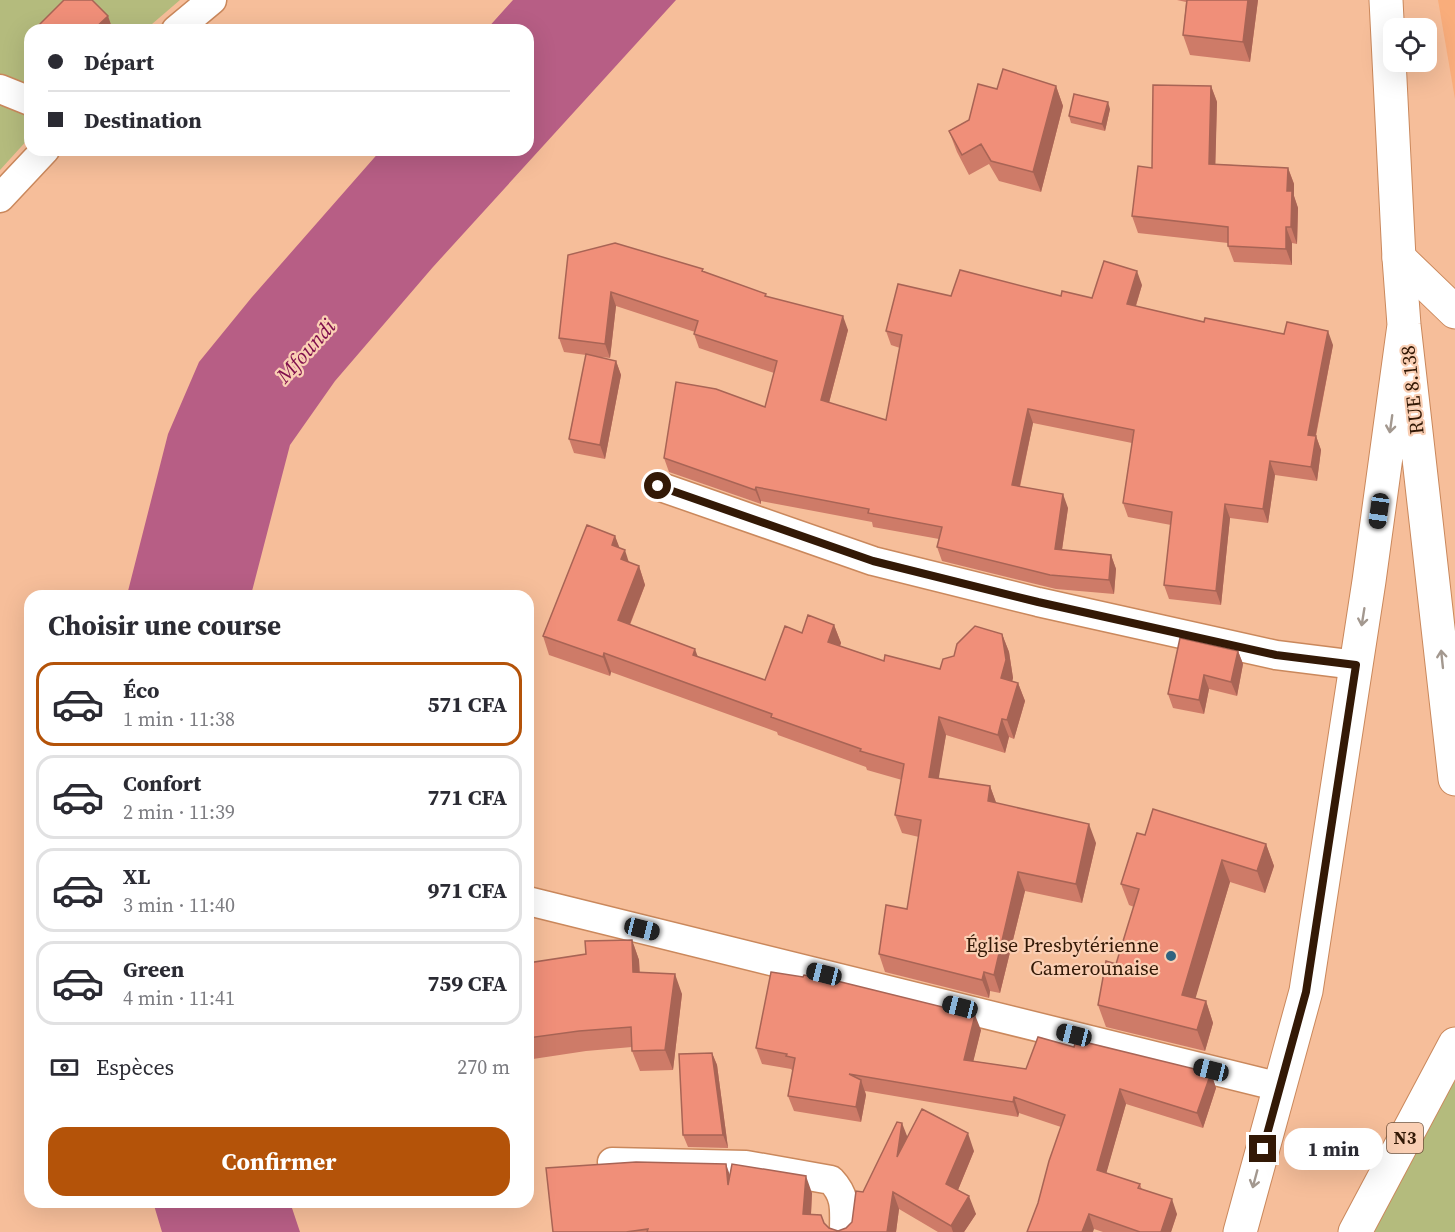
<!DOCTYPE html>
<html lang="fr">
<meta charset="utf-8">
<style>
body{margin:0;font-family:"Source Serif 4",serif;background:#f2f2f3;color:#2b2b33;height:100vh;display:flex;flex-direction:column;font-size:22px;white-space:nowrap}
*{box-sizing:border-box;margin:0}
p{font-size:20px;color:#7c7c81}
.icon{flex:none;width:33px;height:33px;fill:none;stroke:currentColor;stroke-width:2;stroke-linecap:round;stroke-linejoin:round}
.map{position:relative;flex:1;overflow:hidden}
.sheet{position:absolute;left:24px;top:590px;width:510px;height:618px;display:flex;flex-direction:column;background:#fff;border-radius:18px;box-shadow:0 6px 24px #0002}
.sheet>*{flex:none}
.banner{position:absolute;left:24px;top:24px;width:510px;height:132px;border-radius:18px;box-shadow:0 6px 24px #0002;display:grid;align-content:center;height:132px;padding:0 24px;background:#fff}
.buttons{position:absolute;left:1383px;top:18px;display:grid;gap:12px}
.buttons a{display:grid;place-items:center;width:54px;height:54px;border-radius:12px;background:#fff;box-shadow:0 6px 24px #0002;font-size:30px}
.end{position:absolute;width:27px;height:27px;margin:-14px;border:8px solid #331906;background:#fff;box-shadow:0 0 0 3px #fff}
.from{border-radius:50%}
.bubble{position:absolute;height:42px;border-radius:18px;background:#fff;box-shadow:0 6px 24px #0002;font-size:20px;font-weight:700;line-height:42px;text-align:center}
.car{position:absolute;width:18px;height:36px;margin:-18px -9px;border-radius:8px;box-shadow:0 0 4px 2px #0007;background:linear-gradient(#222 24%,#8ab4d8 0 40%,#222 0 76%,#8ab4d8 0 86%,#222 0)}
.banner b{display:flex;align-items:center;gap:21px;height:57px;font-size:22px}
.banner b+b{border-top:2px solid #e1e1e2}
.banner i{width:15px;height:15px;background:#2b2b33}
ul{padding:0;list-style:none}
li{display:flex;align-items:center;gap:18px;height:84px;margin:0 12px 9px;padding:0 12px;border:3px solid #e1e1e2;border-radius:18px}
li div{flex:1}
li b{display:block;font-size:22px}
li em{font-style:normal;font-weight:700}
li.active{border-color:#b45309}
li>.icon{width:54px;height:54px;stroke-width:1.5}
h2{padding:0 24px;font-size:27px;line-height:72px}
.pay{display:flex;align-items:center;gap:15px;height:66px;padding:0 24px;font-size:22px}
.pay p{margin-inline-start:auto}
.button{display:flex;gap:12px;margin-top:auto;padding:12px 24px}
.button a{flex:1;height:69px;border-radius:18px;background:#b45309;color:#fff;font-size:24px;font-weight:700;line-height:69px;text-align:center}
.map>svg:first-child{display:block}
.built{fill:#f9ad7b}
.green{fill:#b4bb7d}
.water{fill:#b75e85}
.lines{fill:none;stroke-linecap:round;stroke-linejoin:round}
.street-casing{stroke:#ca885c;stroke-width:31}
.primary-casing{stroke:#ca885c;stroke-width:35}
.highway-casing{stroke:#ca885c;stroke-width:35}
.street{stroke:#fff;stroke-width:28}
.primary{stroke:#fff;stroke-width:33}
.highway{stroke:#fff;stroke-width:33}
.wall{fill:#ce7b68}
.shaded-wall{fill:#a86455}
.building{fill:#f08f79;stroke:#a86455;stroke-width:1.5}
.oneway{stroke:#a3988f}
.route{stroke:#331906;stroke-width:8}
.poi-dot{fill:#2f6480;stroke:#facfb4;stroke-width:2}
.labels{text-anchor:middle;stroke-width:4.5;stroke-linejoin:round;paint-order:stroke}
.shield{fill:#facfb4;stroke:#6f503a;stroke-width:1.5}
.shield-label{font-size:18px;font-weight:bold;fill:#331906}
.street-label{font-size:20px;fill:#331906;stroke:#facfb4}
.poi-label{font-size:20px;fill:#331906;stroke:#facfb4;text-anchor:end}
.water-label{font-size:21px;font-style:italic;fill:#7f0e4c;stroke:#facfb4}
</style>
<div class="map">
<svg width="1455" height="1232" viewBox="0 0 1455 1232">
<rect width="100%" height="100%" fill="#f6be9a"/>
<!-- built -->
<path class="built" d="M1438,0h17v99z"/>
<!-- green -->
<path class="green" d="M0,0h180l-35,30h-115v107l-30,33z
M1455,1082v150h-100l77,-145z"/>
<!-- water -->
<path class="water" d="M513,0h163l-243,267 -98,114 -45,64 -39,150h-124l41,-161 31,-72 53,-65 129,-147h147v-120h-42z
M153,1202h137l10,30h-138z"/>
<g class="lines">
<defs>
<path id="street" d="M176,30l36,-30
M0,89l30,12
M0,198l45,-48
M658,486l215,75 165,41 238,53 80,10
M528,901l752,186
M612,1162l134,3 85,15c16,17 13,30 13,52"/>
<path id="primary" d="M1386,0l13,258 5,67 51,454
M1240,1232l66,-241 63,-410 35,-256"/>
<path id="highway" d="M1399,258l56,54
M1355,1232l100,-188"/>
</defs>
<!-- street casing -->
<use href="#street" class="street-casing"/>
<!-- primary casing -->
<use href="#primary" class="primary-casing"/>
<!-- highway casing -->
<use href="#highway" class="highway-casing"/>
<!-- street -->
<use href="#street" class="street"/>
<!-- primary -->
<use href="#primary" class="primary"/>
<!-- highway -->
<use href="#highway" class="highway"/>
</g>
<!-- wall -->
<path class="wall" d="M1177,0h81l-8,62 -60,-7 -7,-20 3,-33z
M1056,86l7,20 -22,86 -42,-11 -10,-17 -20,11 -12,-23 -8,-21 20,-11 28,-31z
M1211,86l6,16 -2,62 73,4 6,16v12l4,12 -1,36 -5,-1v22l-58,-3 -6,-16v-3l-90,-10 -6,-17 20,-48z
M1110,109l-5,22 -34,-8 -2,-7z
M568,255l135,17 145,58 -19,73 57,17 14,-72 -9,-3 -5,-14 65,-35h110l31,2 50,-13 -6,21 68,16 129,23 -17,91 5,14 -4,31 -42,-6 -7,48 -38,-5 -9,87 -52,-6 -5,-14 7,-60 -43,-8 -5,-14 9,-60 -99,-20 -13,64 48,21 -6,42 49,5 5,14 -2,25 -58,-5 -114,-28 -5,-14 2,-8 -66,-12 -1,-5 -111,-21v3l-92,-32 -5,-14 101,-51 9,-34 -75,-25 -5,-14 1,-2 -79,-26 -6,52 -19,-2 25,5 5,14 -16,84 -31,-6 -5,-14 17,-84 -22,-3 -5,-14z
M615,536l4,12 10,14 10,4 6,19 -15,40 68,32 67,23 37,-47 32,-8 7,18 -1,3 44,15 56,8 14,-13 48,-22 7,18 4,26 -1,3 6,2 7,18 -11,38 -5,-2 -4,16 -59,-18 -8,43 52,8 6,17 100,40 -14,60 -57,-12 -25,102 -10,-2 -1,7 -104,-26 -6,-18 28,-45 12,-72 -17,-4 -7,-18 7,-35 -35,-10 -1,-3 -88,-32 -1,-3 -166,-60 -1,4 -61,-21 -6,-19z
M1238,651l5,13 -6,32 -28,-7 -5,25 -31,-6 -5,-14z
M1145,835l121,9 8,22 -9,27 -35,-11 -35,116 11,3 7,22 -8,28 -99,-24 -8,-22 18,-41 18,-57 -5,-2 -8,-21z
M632,940l7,20 1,13 42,21 -9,76 -33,1 -8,-20v-4l-46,4 -53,8 -5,-14v-82l58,-9z
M981,1030l-8,31 53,8 48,-22 137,26 5,15 -13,40 -77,-24 -20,69 34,11 2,6 35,24 -6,18h-68l-9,-3 -56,-26 23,-76 -42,-14 -1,4 -153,-26 1,4 -5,27 -67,-11 -6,-15 5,-24 -2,-3 -29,-5 -6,-16z
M712,1053l5,12 11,83 -40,-1 -5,-12z
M907,1138l67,13 -16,39 18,24 -12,18h-26l-39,-23 -3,23h-343l177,-56 82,17 -1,22 13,9 5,4 9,3 8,-3 6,-6 11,-30z"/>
<!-- shaded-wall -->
<path class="shaded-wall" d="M1248,0h10l-8,62 -7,-20z
M108,16l5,14h-20z
M1056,86l7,20 -22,86 -8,-20z
M1211,86l6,16 -2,78 -6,-16z
M1108,102l2,7 -5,22 -3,-7z
M1288,168l6,16v12l4,12 -1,36 -6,-17 -4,-36z
M1286,227l6,16v22l-6,-16z
M1137,271l5,14 -10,33 -5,-14z
M611,292l5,14 -6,52 -5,-14z
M843,316l5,14 -22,84 -5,-14z
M1328,331l5,14 -20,104 -5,-14z
M616,361l5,14 -16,84 -5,-14z
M1028,409l5,14 -16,76 -5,-14z
M1316,436l5,14 -4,31 -6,-14z
M1270,461l5,14 -7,48 -5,-14z
M756,487l5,14v3l-6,-14z
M1063,494l5,14 -8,55 -5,-14z
M1225,504l5,14 -9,87 -5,-14z
M615,536l7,18 -10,-9z
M625,550l6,19 -10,-10z
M1111,555l5,14 -2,25 -5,-14z
M639,566l6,19 -21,54 -6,-19z
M834,625l7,18 -7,18 -6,-19z
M1002,634l7,18 4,26 -5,19 -7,-19z
M695,649l7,19 -9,-13z
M1238,651l5,13 -6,32 -6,-14z
M604,653l7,19 -1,4 -7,-19z
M1204,675l5,14 -5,25 -5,-14z
M1018,683l7,18 -11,38 -7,-19z
M939,717l7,18 -10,60 -7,-18z
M1002,719l7,18 -4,16 -7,-18z
M990,786l7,19 -9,-4z
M1089,824l7,19 -14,60 -6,-19z
M1266,844l8,22 -9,27 -8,-22z
M1222,860l8,22 -40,135 -8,-22z
M1018,872l7,19 -25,102 -6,-18z
M632,940l7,20 1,33 -7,-21z
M984,972l6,19 -1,7 -7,-18z
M675,974l7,20 -9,76 -8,-20z
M1206,1001l7,22 -8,28 -8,-21z
M975,1015l6,15 -11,45 -6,-15z
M712,1053l5,12 11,83 -5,-13z
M1211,1073l5,15 -13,40 -6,-15z
M861,1080l5,15 -5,27 -5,-15z
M1120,1089l6,15 -23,81 -6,-15z
M1014,1097l5,16 -1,4 -5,-15z
M902,1123l7,18 -12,16z
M968,1133l6,18 -21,51 -7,-18z
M726,1164l6,17 -4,4z
M806,1176l6,17 -2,39 -7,-18z
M893,1192l6,17 -3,23h-9z
M969,1196l7,18 -12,18h-11l-2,-6z
M1172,1199l5,15 -6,18h-10z
M1089,1214l5,15 -1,3h-11z"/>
<!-- building -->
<path class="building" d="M64,0h28l16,16 -15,14h-59z
M1187,0h61l-5,42 -60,-7z
M1003,69l53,17 -23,86 -42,-11 -10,-17 -19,11 -13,-24 20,-11 9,-36 19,5z
M1153,85l58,1 -2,78 79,4 -1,23h5l-1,36h-5v22l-58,-3v-19l-96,-11 6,-50 14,2z
M1074,94l34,8 -6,22 -33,-8z
M615,243l88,26 -1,2 64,23 -1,2 78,20 -22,84 65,20 16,-85 -16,-4 12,-47 53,12 9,-26 101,26 1,-5 30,7 12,-37 33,10 -10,33 77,18 1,-4 79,16 3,-12 41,9 -20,104 8,1 -5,31 -41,-6 -7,48 -38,-5 -9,87 -52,-6 8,-73 -49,-9 11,-73 -106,-21 -16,76 51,9 -8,55 56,6 -2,25 -59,-5 -113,-28 5,-20 -74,-14 1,-4 -113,-22 -1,3 -91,-32 12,-76 40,7 49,18 12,-46 -83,-27 4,-13 -87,-29 -6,52 -46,-6 9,-83z
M586,354l30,7 -16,84 -31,-6z
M587,525l28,11 -3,9 13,5 -4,9 18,7 -21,54 77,29 -2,6 72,25 20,-54 17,7 6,-18 26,10 -6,17 56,19 1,-6 55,14 3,-10 11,-3 3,-12 18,-18 27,8 4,26 -5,18 17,5 -11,37 -5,-1 -4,16 -59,-18 -10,60 61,9 -2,15 101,23 -13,60 -58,-12 -24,103 -10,-3 -2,8 -103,-26 7,-49 21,4 14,-89 -26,-5 9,-51 -44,-13 1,-2 -90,-32 1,-3 -168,-61 -1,4 -60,-21z
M1180,638l58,13 -7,31 -27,-7 -5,25 -31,-6z
M1153,809l113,35 -9,27 -35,-11 -40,135 24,6 -9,29 -99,-25 8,-44 10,3 23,-75 -18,-5 16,-51 8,2z
M632,940l1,32 42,2 -10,76 -33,1 -1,-24 -52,4 -51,7v-75l58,-9 -1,-13z
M771,972l32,5 1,-2 33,6 138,34 -11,45 62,9 12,-32 36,10 2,-7 135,33 -14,40 -77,-24 -23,81 43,14 -2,4 34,11 -11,33h-21l-51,-18 -7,18h-55l11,-29 11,-42 16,-46 -51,-18 -1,5 -164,-28 12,6 -5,27 -68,-11 7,-38 -9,-2 1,-2 -31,-6z
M712,1053l11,82h-40l-4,-81z
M922,1109l46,24 -22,51 23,12 -18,30 -58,-34 -6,40h-240l1,-3 -22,3h-73l-7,-64 90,-6 90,2 2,21 4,-21 74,12 -3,38 18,1 3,8 5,5 9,3 8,-3 6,-6 4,-31 7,1 34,-70 5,1 -5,34z"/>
<!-- one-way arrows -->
<defs><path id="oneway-shaft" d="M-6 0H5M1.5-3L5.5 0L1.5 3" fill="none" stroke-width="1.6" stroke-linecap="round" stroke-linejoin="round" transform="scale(1.5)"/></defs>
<g class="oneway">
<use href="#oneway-shaft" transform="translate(1391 424) rotate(98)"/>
<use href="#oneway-shaft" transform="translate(1363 617) rotate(99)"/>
<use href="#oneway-shaft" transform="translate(1442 659) rotate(-96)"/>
<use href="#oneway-shaft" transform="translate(1255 1179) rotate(105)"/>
</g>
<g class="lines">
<!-- route -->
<path class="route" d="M658,486l215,75 165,41 238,53 80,10 -50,327 -43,157"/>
</g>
<!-- markers -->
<circle class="poi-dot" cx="1171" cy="956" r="6"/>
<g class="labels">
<!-- shield labels -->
<rect class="shield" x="1387" y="1123" width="36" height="30" rx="4.5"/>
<g class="shield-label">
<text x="1405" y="1144">N3</text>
</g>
<!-- street labels -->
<g class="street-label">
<text transform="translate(1412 390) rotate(-96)" y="7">RUE 8.138</text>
</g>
<!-- poi labels -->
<g class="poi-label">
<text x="1159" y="952">Église Presbytérienne<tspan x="1159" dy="23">Camerounaise</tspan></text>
</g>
<!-- water labels -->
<g class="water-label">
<text transform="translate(306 351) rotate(-48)" y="7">Mfoundi</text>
</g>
</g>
</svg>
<div class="buttons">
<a><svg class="icon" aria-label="locate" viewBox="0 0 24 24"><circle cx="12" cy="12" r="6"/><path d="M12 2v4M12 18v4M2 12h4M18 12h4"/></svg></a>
</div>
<i class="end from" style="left:658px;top:486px"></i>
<i class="end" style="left:1263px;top:1149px"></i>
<div class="bubble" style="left:1284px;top:1128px;width:99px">1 min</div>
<i class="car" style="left:1379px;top:511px;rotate:188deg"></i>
<i class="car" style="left:642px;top:929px;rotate:104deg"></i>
<i class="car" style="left:824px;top:974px;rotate:284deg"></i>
<i class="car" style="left:960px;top:1007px;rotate:284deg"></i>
<i class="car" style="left:1074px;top:1035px;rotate:284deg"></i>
<i class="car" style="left:1211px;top:1070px;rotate:284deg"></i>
<div class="banner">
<b><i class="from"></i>Départ</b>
<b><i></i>Destination</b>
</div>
<section class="sheet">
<h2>Choisir une course</h2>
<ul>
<li class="active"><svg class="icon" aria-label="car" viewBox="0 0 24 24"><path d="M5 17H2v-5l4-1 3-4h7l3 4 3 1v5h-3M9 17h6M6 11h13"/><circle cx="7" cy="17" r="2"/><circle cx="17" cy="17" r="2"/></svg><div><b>Éco</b><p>1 min · 11:38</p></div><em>571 CFA</em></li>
<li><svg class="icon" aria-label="car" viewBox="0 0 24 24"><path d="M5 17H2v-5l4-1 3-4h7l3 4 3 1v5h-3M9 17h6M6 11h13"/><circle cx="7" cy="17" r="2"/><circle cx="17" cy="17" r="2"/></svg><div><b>Confort</b><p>2 min · 11:39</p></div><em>771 CFA</em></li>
<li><svg class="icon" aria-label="car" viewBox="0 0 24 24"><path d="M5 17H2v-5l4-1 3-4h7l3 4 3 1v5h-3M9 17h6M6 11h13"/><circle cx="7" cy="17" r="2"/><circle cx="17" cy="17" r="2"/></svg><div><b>XL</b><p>3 min · 11:40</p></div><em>971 CFA</em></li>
<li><svg class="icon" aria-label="car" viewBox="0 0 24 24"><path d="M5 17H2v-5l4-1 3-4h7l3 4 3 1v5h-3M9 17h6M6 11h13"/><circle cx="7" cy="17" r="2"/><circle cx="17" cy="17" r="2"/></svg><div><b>Green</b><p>4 min · 11:41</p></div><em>759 CFA</em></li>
</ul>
<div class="pay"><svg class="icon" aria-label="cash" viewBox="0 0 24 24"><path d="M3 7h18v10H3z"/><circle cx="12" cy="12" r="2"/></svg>Espèces<p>270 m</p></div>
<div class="button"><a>Confirmer</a></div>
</section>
</div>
